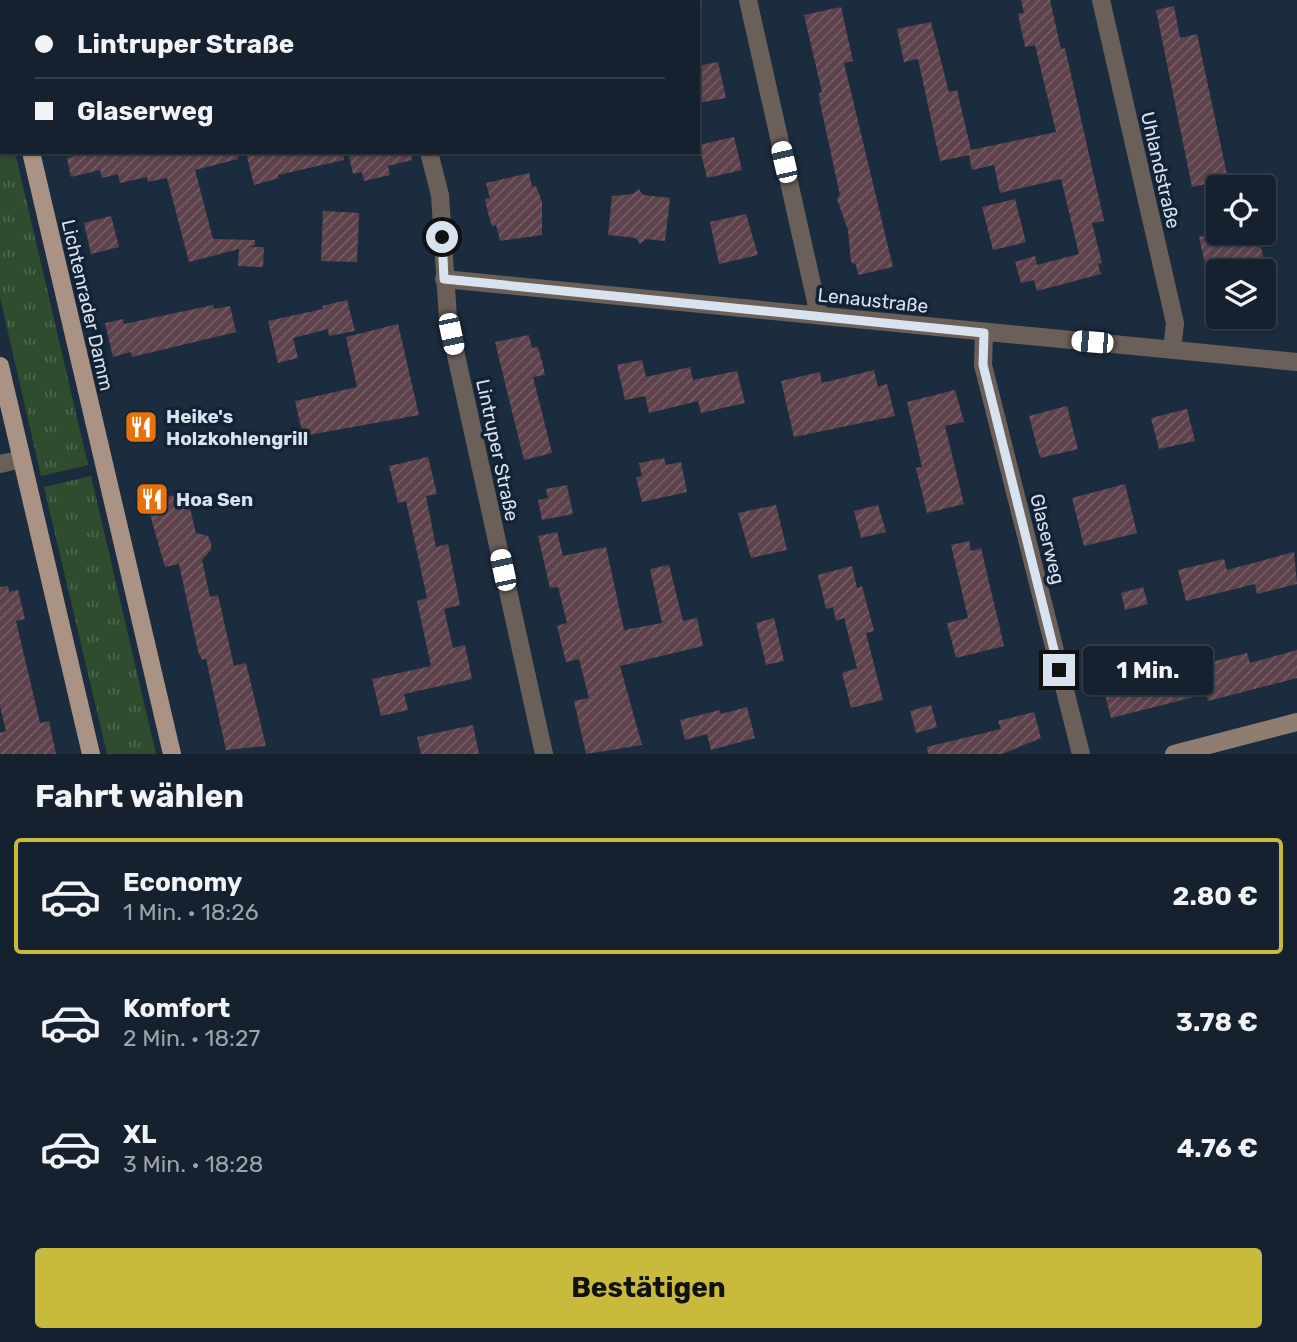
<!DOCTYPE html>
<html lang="de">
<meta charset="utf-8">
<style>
body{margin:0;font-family:Rubik,sans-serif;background:#222e3b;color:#f1f3f6;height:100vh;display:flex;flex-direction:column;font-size:26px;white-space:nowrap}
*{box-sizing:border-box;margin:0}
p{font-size:23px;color:#9da3aa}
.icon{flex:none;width:38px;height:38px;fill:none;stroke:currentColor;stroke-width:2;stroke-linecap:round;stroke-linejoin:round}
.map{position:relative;height:754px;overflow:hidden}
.details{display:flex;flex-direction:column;background:#15212f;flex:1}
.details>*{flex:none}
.guide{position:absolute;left:0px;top:0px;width:700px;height:154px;box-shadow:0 2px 5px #0004,0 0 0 2px #343e4b;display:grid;align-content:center;height:154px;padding:0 35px;background:#15212f}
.controls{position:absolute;left:1206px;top:175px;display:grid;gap:14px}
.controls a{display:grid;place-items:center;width:70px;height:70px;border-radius:7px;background:#15212f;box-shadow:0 2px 5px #0004,0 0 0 2px #343e4b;font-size:35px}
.end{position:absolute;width:32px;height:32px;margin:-16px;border:9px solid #d8e3ef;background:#111;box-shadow:0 0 0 4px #111}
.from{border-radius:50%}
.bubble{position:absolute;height:49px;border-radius:7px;background:#15212f;box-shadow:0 2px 5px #0004,0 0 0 2px #343e4b;font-size:23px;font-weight:700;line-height:49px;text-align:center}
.car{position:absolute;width:21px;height:42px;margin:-21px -10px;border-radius:9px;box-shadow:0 0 5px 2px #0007;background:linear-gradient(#fff 24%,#345 0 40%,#fff 0 76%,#345 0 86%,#fff 0)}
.guide b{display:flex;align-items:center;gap:24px;height:66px;font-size:26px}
.guide b+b{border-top:2px solid #343e4b}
.guide i{width:18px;height:18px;background:#f1f3f6}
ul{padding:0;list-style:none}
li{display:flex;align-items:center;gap:21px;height:116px;margin:0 14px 10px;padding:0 21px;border:4px solid transparent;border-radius:7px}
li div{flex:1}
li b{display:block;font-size:26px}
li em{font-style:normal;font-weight:700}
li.selected{border-color:#c8bb3b}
li>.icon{width:63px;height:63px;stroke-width:1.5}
h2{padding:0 35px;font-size:32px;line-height:84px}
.primary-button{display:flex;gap:14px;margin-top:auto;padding:14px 35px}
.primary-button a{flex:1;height:80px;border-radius:7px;background:#c8bb3b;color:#111;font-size:28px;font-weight:700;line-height:80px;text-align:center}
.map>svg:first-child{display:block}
.grass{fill:url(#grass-tufts)}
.building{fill:url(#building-hatch)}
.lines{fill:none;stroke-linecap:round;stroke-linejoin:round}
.street{stroke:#6b6059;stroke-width:18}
.secondary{stroke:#8f7d72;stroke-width:18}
.primary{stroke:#aa9385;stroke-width:18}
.route{stroke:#d8e3ef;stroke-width:9}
.labels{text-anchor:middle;stroke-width:7;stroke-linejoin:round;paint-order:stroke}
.street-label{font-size:19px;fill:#d8e3ef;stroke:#132335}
.poi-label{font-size:19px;font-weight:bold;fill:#d8e3ef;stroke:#132335;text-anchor:start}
</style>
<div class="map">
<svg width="1297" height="754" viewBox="0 0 1297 754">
<defs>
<pattern id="grass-tufts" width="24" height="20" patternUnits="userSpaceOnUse" patternTransform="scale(1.75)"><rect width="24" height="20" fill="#304c2e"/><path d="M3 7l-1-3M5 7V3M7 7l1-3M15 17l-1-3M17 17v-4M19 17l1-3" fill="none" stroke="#4d664d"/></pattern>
<pattern id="building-hatch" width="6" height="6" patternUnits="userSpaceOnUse" patternTransform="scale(1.75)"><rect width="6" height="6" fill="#5d424c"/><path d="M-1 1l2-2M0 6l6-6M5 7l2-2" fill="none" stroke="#745d66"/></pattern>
</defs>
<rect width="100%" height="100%" fill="#1c2c3f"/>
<!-- grass -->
<path class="grass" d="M0,88l2,64h13l73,313 -47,11 -41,-179z
M91,476l65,278h-49l-63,-267z"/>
<!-- building -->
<path class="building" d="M1021,0h29l11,49 4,-1 39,173 -12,2 10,40 -4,1 3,10 -64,17 -3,-11 -13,3 -6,-21 20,-6 2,9 42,-11 -18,-75 -61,14 -6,-28 -22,5 -3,-15 -29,6 -22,-102 -14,3 -7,-33 34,-7 18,70 8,-2 14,60 85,-18 -21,-87 -10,2 -7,-33 6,-1z
M1174,6l6,32 17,-4 31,145 -36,8 -36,-177z
M841,7l12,54 -9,2 49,204 -35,8 -2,-10 -5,-3 -3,-32 -11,-31 3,-4 -20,-92 -1,-10 3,-1 -18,-77z
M718,62l8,36 -28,5v-37z
M734,137l8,33 -35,8 -8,-33z
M92,152h145l1,7 -43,11 18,69 42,1v5l-7,2h16l-1,20 -25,-1 1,-17 -50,13 -22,-84 -19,4 -1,-5 -27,6 -2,-9 -16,4 -2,-8 -29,7 -4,-19z
M246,152h97l1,8 -66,15 1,3 -25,7z
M348,152h63l1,8 -24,6 2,9 -26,6 -2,-9 -9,2z
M529,173l3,14 4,-1 6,16v33l-42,6 -4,-16 -4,1 -4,-13 -3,-14 5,-1 -4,-15z
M639,189l4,6 27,3 -5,43 -19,-2 -6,5 -4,-6 -28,-3 4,-39 21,-2z
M1015,199l11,43 -33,8 -11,-43z
M323,211l36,2 -2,49 -36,-1z
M746,214l12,41 -39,9 -9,-42z
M111,216l8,31 -28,7 -7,-31z
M1219,233h39l8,38h-33l-2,-8 -25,5 -7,-31z
M347,300l8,31 -26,5 -1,-7 -35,9 5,20 -20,5 -10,-42 55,-12 -1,-3z
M213,305l1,4 16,-3 6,26 -104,25 -1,-5 -18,5 -8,-34 18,-4 1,5z
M398,324l21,91 -116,21 -8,-35 62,-14 -11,-50z
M529,335l3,13 6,-1 5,18 2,10 -12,2 19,76 -28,7 -29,-118z
M642,360l4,17 44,-10 3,13 44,-9 8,32 -44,10 -3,-12 -49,12 -4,-17 -20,4 -8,-35z
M874,370l4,17 9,-3 8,32 -101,21 -13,-56 39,-9 2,11z
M955,390l9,32 -19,4 19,78 -37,9 -11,-45 6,-1 -15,-65z
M1067,406l11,43 -38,9 -11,-42z
M1187,409l8,32 -36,8 -8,-31z
M428,457l9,37 -11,2 10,51 12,-3 12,61 -16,4 9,39 12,-3 7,34 -68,15 4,16 -27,6 -9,-37 59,-13 -14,-65 10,-3 -21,-97 -8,2 -9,-37z
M664,458l2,7 15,-3 6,30 -45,10 -6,-25 6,-1 -3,-13z
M1125,484l12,49 -53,13 -12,-48z
M567,485l6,29 -31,6 -4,-20 10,-2 -2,-9z
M186,492l10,41 12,3 3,7v7l-9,10 8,37 8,-2 16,71 12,-3 20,83 -40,4 -20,-91 -4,1 -4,-9 -19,-87 -14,3 -16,-56 9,-2 -2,-9z
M776,505l11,45 -36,8 -13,-45z
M878,505l8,27 -25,6 -7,-27z
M557,532l6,24 43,-9 18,83 38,-7 -12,-54 19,-4 14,56 14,-3 6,28 -83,20 22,79 -56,9 -12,-53 15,-3 -10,-39 -13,3 -9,-36 10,-3 -9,-36 -8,1 -12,-52z
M969,541l2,10 10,-3 23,98 -48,12 -9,-35 21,-5 -17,-73z
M1294,552l3,32 -40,10 -2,-10 -69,17 -8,-31 46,-11 3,11z
M852,566l5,22 5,-2 12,45 -8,2 17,67 -32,8 -9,-35 15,-5 -13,-50 -8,3 -3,-14 -7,2 -8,-34z
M8,586l1,6 9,-2 7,29 -9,2 24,102 9,-2 7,33h-56v-21l6,-2 -6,-25v-119z
M1143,587l5,17 -23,6 -4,-17z
M774,618l10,43 -18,4 -10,-42z
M1297,650v28l-89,23 -2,-7 -95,24 -9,-35 67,-17 2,6 76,-19 3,10z
M931,705l6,22 -21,6 -6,-22z
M747,707l8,31 -44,12 -4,-16 -22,6 -5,-20 40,-10 1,4z
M1034,712l7,26 -39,16h-74l-1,-7 74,-18 -3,-8z
M473,725l6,29h-58l-4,-17z"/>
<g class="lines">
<!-- street -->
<path class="street" d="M394,0v2
M748,0l71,315
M1101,0l74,323 -3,27
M429,152l11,43 8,124 96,435
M444,279l853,83
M984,333l-1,32 98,389
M0,464l22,-5"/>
<!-- secondary -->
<path class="secondary" d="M1174,754l123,-32"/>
<!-- primary -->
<path class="primary" d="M0,19l2,7
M31,152l141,602
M0,366l91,388"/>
</g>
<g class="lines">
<!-- route -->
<path class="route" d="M442,237l2,42 540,54 -1,32 76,305"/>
</g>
<!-- icons -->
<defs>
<symbol id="restaurant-square" viewBox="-11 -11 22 22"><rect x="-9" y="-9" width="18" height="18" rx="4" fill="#e8710a" stroke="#132335"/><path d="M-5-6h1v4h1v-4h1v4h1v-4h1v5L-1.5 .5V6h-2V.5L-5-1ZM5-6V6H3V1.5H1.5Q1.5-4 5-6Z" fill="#fff"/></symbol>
</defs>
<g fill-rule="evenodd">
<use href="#restaurant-square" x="122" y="408" width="38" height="38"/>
<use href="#restaurant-square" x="133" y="480" width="38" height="38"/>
</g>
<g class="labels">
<!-- street labels -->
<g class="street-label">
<text transform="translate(1161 170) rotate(77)" y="7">Uhlandstraße</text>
<text transform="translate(873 300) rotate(6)" y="7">Lenaustraße</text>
<text transform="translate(88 305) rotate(77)" y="7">Lichtenrader Damm</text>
<text transform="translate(498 450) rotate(78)" y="7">Lintruper Straße</text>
<text transform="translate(1048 539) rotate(76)" y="7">Glaserweg</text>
</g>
<!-- poi labels -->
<g class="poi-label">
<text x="166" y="423">Heike's<tspan x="166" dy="22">Holzkohlengrill</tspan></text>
<text x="176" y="506">Hoa Sen</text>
</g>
</g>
</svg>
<div class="controls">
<a><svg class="icon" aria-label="locate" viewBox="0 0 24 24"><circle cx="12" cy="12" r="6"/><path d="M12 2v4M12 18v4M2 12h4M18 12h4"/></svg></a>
<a><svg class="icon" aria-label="layers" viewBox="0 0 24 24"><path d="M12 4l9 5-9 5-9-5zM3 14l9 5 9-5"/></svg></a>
</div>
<i class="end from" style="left:442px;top:237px"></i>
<i class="end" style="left:1059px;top:670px"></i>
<div class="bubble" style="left:1083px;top:646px;width:130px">1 Min.</div>
<i class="car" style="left:784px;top:162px;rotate:347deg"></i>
<i class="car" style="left:451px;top:334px;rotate:168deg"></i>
<i class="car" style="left:1092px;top:342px;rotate:275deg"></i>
<i class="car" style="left:503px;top:570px;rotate:348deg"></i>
<div class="guide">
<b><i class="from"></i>Lintruper Straße</b>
<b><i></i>Glaserweg</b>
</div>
</div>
<section class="details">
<h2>Fahrt wählen</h2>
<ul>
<li class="selected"><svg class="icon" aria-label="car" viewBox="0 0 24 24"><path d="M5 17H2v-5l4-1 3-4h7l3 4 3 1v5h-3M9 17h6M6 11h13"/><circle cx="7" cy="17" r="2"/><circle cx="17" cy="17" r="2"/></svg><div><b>Economy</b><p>1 Min. · 18:26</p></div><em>2.80 €</em></li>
<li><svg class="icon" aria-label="car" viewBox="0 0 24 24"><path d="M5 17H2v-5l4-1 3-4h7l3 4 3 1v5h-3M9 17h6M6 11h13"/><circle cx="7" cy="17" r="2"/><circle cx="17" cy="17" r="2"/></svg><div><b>Komfort</b><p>2 Min. · 18:27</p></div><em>3.78 €</em></li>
<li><svg class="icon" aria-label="car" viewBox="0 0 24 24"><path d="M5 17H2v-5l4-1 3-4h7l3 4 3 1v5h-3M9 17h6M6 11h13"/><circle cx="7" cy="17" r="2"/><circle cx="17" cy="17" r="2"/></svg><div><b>XL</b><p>3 Min. · 18:28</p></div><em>4.76 €</em></li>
</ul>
<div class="primary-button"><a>Bestätigen</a></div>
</section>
